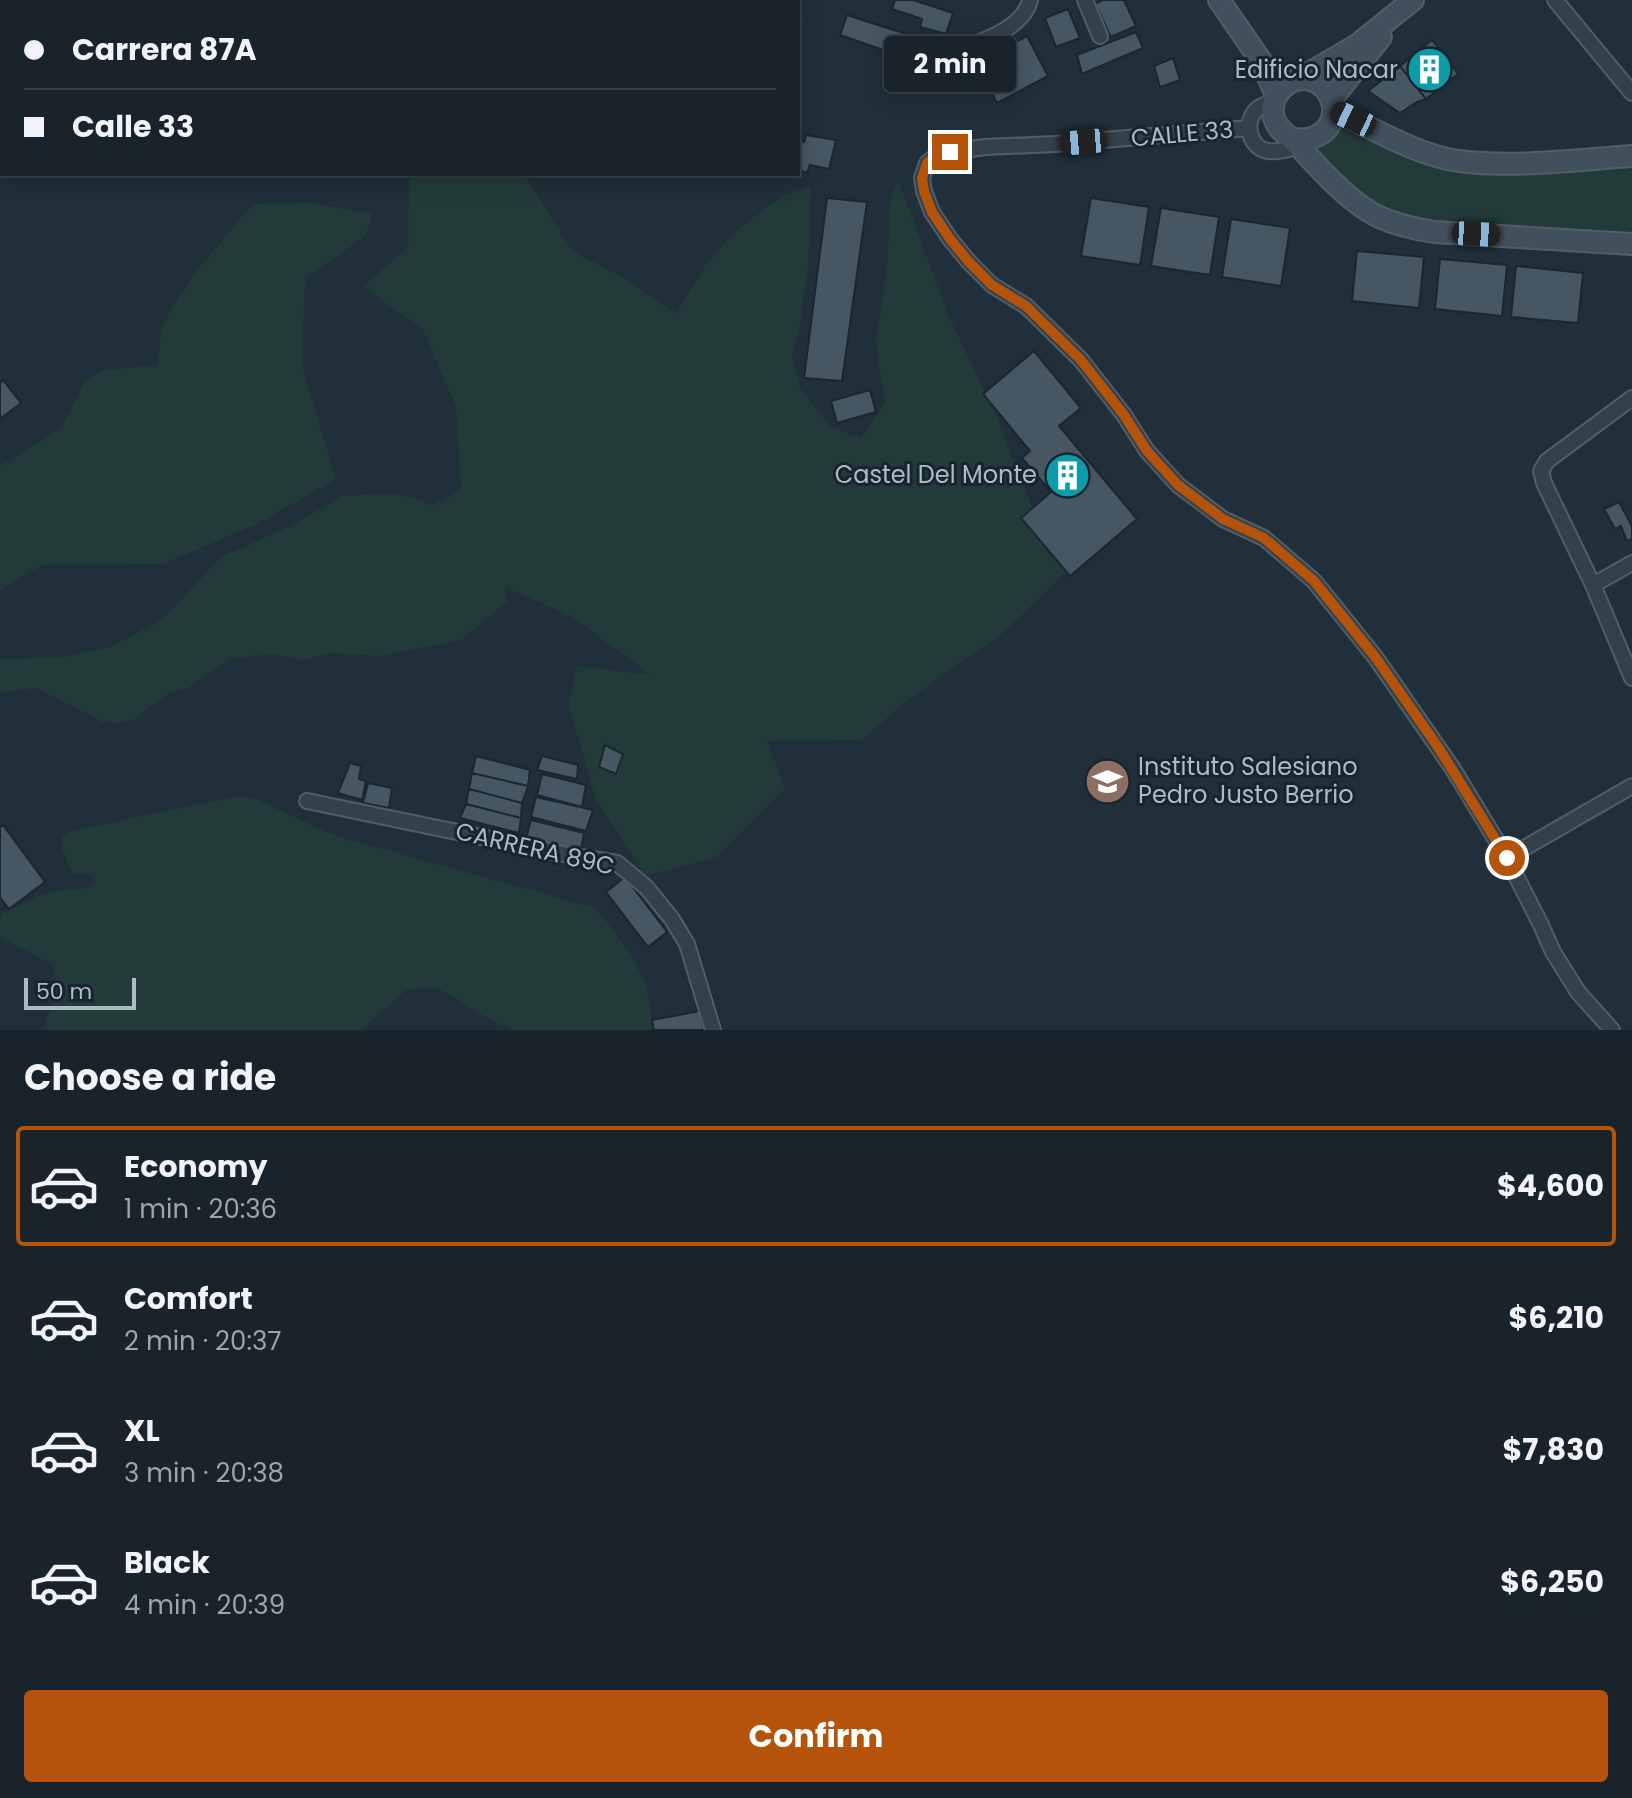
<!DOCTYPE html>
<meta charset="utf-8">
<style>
body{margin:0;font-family:Poppins,sans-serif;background:#212b33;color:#f1f3f6;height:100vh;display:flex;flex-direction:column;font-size:30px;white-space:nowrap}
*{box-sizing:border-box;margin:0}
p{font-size:26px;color:#9fa4a9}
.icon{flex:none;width:44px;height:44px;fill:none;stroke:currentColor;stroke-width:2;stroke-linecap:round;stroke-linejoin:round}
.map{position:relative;height:1030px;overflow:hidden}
.details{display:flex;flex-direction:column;background:#18232b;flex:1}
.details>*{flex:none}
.hud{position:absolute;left:0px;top:0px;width:800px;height:176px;box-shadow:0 4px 20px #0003,0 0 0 2px #364047;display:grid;align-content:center;height:176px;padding:0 24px;background:#18232b}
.scale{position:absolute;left:24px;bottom:20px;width:112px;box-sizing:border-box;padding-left:8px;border:4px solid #aebbc6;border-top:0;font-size:22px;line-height:28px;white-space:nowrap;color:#aebbc6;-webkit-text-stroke:6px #19252e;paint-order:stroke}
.end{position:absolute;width:36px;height:36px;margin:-18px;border:10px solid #b45309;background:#fff;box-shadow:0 0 0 4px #fff}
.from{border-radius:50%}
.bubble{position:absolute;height:56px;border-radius:8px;background:#18232b;box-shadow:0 4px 20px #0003,0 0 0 2px #364047;font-size:26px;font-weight:700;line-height:56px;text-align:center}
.car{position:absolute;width:24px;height:48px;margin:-24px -12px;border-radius:10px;box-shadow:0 0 6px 2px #0007;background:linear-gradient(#222 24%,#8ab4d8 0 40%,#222 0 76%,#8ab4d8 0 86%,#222 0)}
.hud b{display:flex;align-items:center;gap:28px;height:76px;font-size:30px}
.hud b+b{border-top:2px solid #364047}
.hud i{width:20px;height:20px;background:#f1f3f6}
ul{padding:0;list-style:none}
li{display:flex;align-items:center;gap:24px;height:120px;margin:0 16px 12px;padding:0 8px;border:4px solid transparent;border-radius:8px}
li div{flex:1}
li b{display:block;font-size:30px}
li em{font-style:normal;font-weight:700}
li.active{border-color:#b45309}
li>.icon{width:72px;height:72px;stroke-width:1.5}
h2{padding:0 24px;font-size:36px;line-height:96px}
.cta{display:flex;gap:16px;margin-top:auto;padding:16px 24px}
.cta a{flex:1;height:92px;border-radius:8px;background:#b45309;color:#fff;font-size:32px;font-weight:700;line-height:92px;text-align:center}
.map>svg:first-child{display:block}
.green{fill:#223b39}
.building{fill:#465763;stroke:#1b2730;stroke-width:2}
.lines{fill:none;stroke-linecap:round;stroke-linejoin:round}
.street-casing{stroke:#515e67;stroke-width:18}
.secondary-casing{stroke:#515e67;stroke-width:24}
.street{stroke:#34404a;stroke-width:14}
.secondary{stroke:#42505d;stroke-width:20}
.route{stroke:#b45309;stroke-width:10}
.labels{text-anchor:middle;stroke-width:6;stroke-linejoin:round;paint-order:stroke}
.poi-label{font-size:24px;fill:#aebbc6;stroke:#19252e;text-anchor:end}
.street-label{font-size:24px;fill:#aebbc6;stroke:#19252e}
</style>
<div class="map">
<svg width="1632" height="1030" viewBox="0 0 1632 1030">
<rect width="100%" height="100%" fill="#202f39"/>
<!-- green -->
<path class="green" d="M1333,110l125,51 174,-5v88l-198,-12 -87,-39 -43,-53z
M409,174h115l48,77 51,26 53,36 31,-50 29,-33 49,-35 26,-9 -3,80 -8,59 -8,29 8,34 31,39 30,11 24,-36 -9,-59 11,-76 4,-71 7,-16 50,134 52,111 29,75 39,70 -65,63 -94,66 -48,41 -94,1 18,48 -68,68 -72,19 -49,-76 -27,-94 8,-40 74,9 -79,-58 -67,-30 2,15 -47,39 -83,15 -45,-3 -29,7 -33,-6 -39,5 -43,29 -17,3 -39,30 -14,2 -16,-1 -65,-34 -37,4v-33l61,-1 52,-12 51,-28 57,-61 72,-32 49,-29 54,-3 36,12 29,-15 -5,-84 -34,-78 -59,-41 45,-40z
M310,203l63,11 -8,22 -60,43 -3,87 34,113 -79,45 -93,40 -122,1 -42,25v-124l62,-38 22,-46 20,-12 54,-5 3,-38 32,-52 60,-71z
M233,797h18l85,39 260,72 33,43 16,32 5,18 3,29h-141l-3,-3 -15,-5 -58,-35 -30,3 -45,40h-318c9,-22 15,-43 9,-66l-50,-26 -2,-2v-15l4,-8 35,-17 23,-6 20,-1 8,-3 4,-6 -5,-6h-16l-11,-24v-14l9,-5z"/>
<!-- building -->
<path class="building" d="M895,0h18l40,13 -7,21 -26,-7 2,-8 -30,-10z
M1103,0h21l12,26 -25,11 -16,-33z
M1068,9l12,29 -24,9 -11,-29z
M847,15l78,25 -7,22 -78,-27z
M1136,32l7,16 -61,26 -5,-19z
M1027,36l21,40 -51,27 -21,-40z
M1432,40l26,34 -32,25 -26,-33z
M1173,58l7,22 -20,7 -6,-21z
M1400,66l26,33 -9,3 -17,11 -32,-22z
M806,135l30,5 -7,29 -19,-4 -3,8 -9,-4 2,-13 -2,-1v-15l6,2z
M827,198l40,4 -25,179 -38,-3z
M1091,198l58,9 -9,58 -59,-9z
M1161,208l58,9 -9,58 -59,-9z
M1231,219l59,9 -9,58 -59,-9z
M1357,251l67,6 -5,51 -67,-7z
M1440,259l67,6 -5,51 -67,-7z
M1516,266l67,7 -5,50 -67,-6z
M1034,351l47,57 -22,18 78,93 -67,57 -49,-58 30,-26 -29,-34 8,-7 -47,-57z
M3,380l18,23 -21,16v-36z
M870,390l6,22 -39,11 -6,-22z
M1619,502l13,24v13l-5,2 -6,-15 -6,3 -11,-20z
M605,745l18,9 -7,20 -17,-7z
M476,756l54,14 -2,16 -56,-13z
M542,756l36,9 -1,14 -40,-9z
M350,763l11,3 -2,13 7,2 -4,19 -24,-7z
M472,773l56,13 -6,17 -53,-14z
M542,774l44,11 -4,22 -45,-12z
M368,783l24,5 -3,20 -26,-5z
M469,789l53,14 -1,15 -55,-14z
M536,797l57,13 -7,21 -55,-14z
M466,804l55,14 -2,15 -59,-15z
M531,820l53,13 -4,21 -55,-12z
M3,825l42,57 -36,27 -9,-11v-71z
M625,877l42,55 -19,15 -42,-55z
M700,1011l4,19h-50l-2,-10z"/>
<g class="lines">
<defs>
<path id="street" d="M0,0l2,2
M1085,0l15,36
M1555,0l77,93
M937,58c28,-11 86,-25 93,-58
M1273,102c-6,2 -12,3 -17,8 -12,13 -7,38 12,41 9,2 22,-3 31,-4
M1249,128l-194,16 -70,3 -35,5 -13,3 -10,8 -5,15 2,13 8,21 18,27 19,23 23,23 34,21 55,54 43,55 23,36 31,34 45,34 41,19 50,43 62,77 77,111 54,89 34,67 12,27 25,40 34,38
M1632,398l-85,63 -6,10 3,12 49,102 39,93
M1593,585l39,-22
M307,801l261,54 49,8 29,24 26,32 15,25 26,86
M1507,858l125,-72"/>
<path id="secondary" d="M1219,0l42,61 15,34
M1297,80l60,-35 56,-45
M1331,100l50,-63
M1333,110c38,17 85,46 126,51 57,7 116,-1 173,-5
M1291,138c19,5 40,-4 42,-25 1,-9 -2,-17 -8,-24 -30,-32 -79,21 -34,49 25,26 55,63 88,79 18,8 36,12 55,15l198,12"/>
</defs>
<!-- street casing -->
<use href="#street" class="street-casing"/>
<!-- secondary casing -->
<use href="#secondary" class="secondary-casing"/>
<!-- street -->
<use href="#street" class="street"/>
<!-- secondary -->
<use href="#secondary" class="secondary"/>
</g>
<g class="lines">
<!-- route -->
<path class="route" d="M950,152l-13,3 -10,8 -5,15 2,13 8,21 18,27 19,23 23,23 34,21 55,54 43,55 23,36 31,34 45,34 41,19 50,43 62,77 62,89 69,111"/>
</g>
<!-- icons -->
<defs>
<symbol id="building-disc" viewBox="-11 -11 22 22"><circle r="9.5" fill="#0f9aa8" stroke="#19252e"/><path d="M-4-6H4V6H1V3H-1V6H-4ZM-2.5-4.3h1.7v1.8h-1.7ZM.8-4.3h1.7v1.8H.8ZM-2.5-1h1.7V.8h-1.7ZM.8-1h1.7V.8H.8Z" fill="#fff"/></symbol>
<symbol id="school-disc" viewBox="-11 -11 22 22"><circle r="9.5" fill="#8d6e63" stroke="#19252e"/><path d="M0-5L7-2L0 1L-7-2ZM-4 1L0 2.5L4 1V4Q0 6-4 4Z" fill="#fff"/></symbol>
</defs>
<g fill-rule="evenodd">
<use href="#building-disc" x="1404" y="44" width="51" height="51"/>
<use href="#building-disc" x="1042" y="450" width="51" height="51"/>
<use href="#school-disc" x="1082" y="756" width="51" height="51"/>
</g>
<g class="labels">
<!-- poi labels -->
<g class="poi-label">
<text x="1398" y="78">Edificio Nacar</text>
<text x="1037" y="483">Castel Del Monte</text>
<text x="1138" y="775" text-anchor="start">Instituto Salesiano<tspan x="1138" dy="28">Pedro Justo Berrio</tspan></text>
</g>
<!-- street labels -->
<g class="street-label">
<text transform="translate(1182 134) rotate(-5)" y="8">CALLE 33</text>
<text transform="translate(535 849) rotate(13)" y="8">CARRERA 89C</text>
</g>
</g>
</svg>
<div class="scale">50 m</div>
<i class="end from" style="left:1507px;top:858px"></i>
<i class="end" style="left:950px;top:152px"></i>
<div class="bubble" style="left:884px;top:36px;width:132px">2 min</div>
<i class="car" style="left:1353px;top:119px;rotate:295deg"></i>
<i class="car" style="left:1083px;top:142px;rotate:265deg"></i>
<i class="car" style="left:1476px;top:234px;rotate:93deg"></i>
<div class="hud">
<b><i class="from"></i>Carrera 87A</b>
<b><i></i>Calle 33</b>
</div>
</div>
<section class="details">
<h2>Choose a ride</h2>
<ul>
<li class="active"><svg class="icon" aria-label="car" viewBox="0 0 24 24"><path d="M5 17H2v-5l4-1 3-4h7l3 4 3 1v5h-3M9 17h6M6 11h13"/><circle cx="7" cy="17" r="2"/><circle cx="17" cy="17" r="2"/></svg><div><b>Economy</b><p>1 min · 20:36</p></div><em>$4,600</em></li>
<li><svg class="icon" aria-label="car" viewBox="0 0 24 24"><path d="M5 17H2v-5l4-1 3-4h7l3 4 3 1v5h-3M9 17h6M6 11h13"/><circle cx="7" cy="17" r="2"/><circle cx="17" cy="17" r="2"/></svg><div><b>Comfort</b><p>2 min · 20:37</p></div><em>$6,210</em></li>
<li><svg class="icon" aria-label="car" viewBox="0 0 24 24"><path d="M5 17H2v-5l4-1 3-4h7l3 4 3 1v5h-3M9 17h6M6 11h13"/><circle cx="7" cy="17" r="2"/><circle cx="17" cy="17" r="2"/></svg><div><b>XL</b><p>3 min · 20:38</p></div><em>$7,830</em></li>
<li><svg class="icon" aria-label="car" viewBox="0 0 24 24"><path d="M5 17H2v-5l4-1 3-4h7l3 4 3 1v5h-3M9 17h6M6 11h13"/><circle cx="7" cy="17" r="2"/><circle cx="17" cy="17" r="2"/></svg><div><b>Black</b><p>4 min · 20:39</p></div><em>$6,250</em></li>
</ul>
<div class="cta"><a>Confirm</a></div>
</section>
